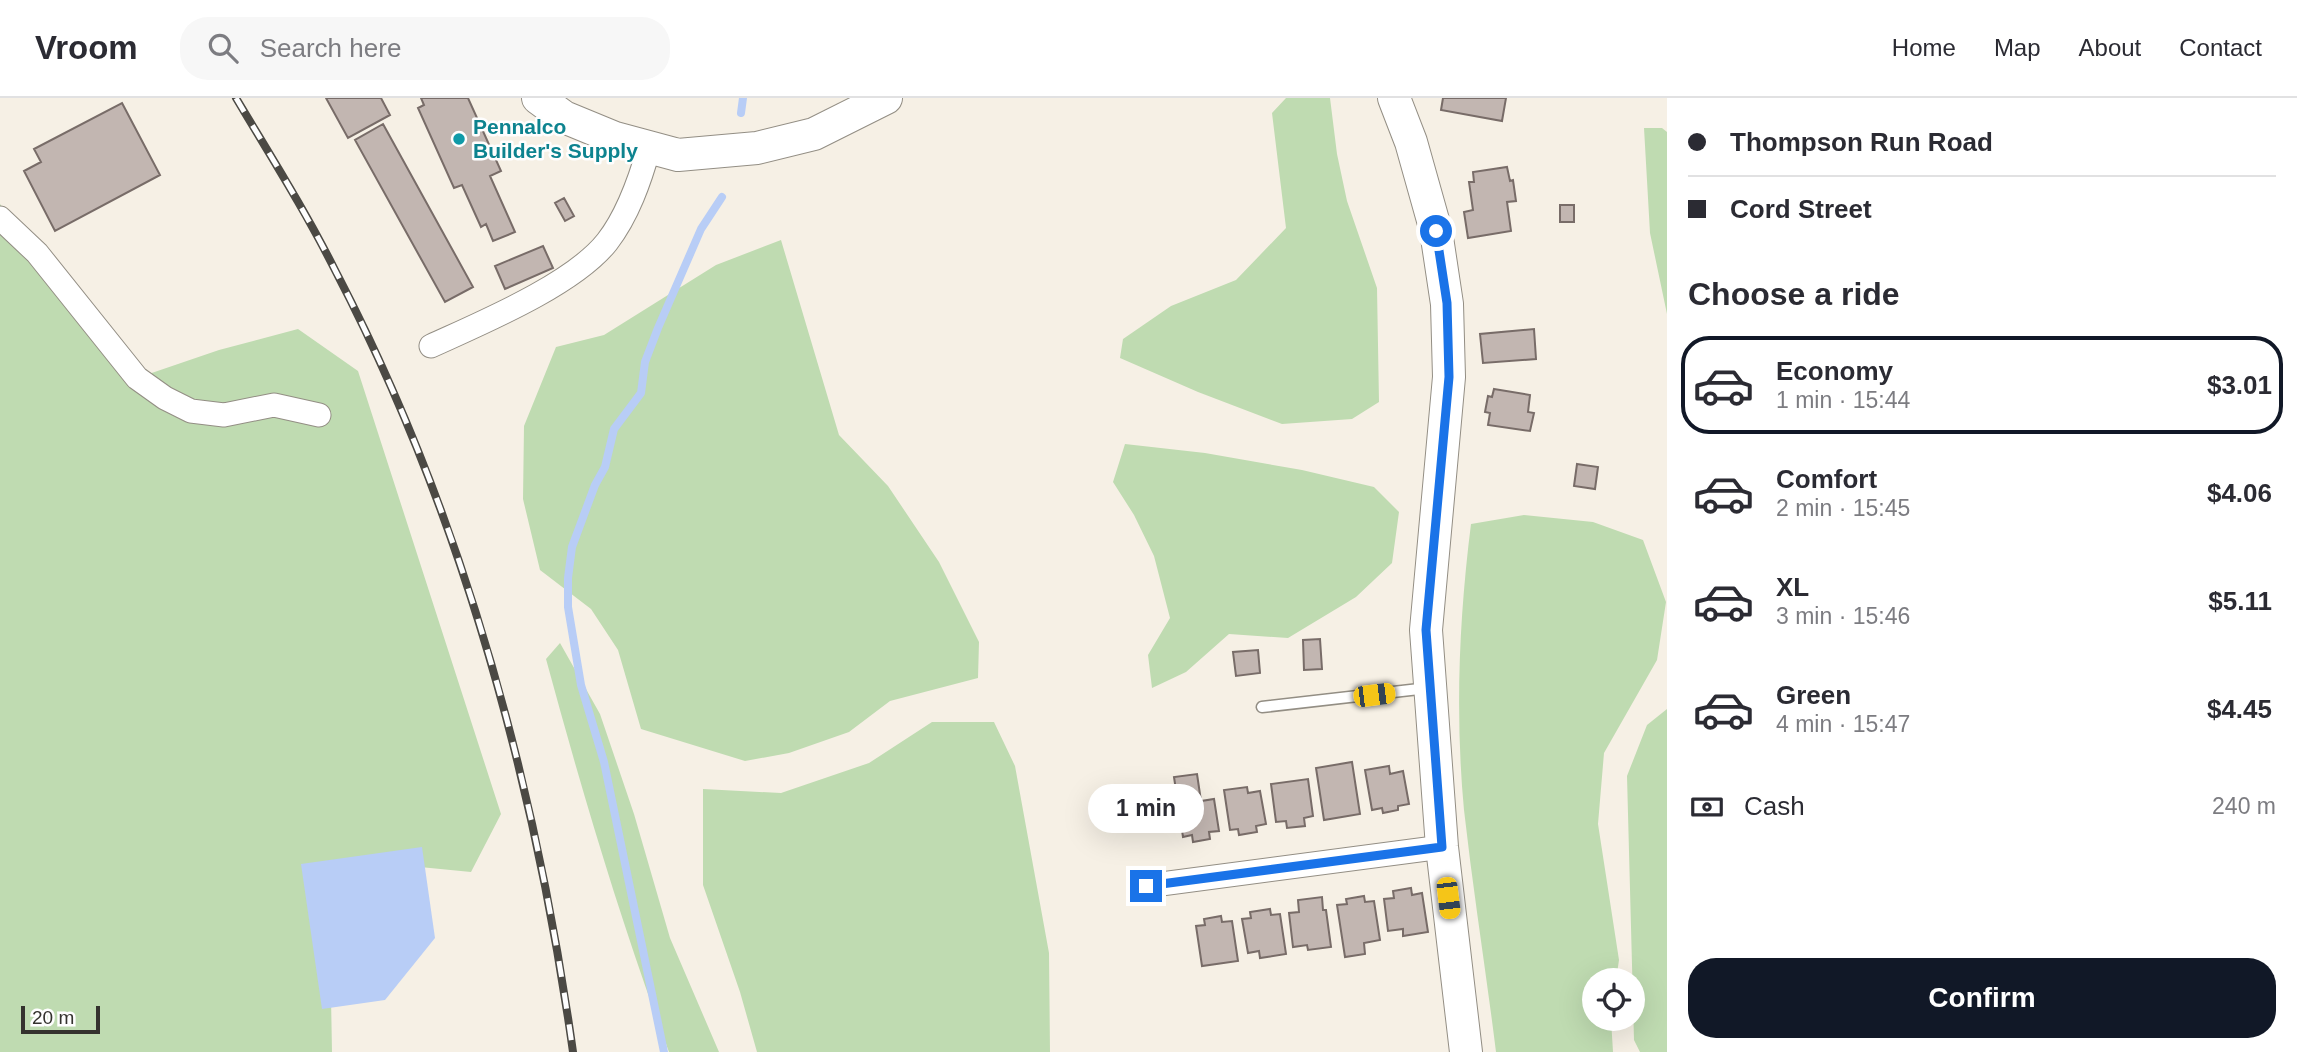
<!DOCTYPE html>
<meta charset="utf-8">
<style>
body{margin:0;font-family:Helvetica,sans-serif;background:#f7f7f7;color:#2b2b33;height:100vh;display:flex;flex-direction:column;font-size:26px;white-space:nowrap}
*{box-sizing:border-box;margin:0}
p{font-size:23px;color:#7c7c81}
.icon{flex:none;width:38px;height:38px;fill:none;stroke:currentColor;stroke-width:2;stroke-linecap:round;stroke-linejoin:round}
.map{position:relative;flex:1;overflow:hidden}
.side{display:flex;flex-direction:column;background:#fff;width:630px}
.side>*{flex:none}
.hud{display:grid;align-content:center;height:154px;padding:0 21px;background:#fff}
.tools{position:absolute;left:1582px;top:870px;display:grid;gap:14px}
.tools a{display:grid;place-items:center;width:63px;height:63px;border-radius:50%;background:#fff;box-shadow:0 7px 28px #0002;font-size:35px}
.scale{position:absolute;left:21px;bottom:18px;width:79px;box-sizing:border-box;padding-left:7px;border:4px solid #34322e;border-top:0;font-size:19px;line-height:24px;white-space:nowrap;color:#34322e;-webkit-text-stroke:5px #fefefe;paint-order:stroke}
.end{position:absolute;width:32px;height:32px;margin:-16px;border:9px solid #1a73e8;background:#fff;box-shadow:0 0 0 4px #fff}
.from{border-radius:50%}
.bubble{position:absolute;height:49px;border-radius:24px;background:#fff;box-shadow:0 7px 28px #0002;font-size:23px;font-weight:700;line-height:49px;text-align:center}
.car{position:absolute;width:21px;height:42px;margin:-21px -10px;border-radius:9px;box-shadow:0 0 5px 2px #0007;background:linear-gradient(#f5c518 24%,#345 0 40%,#f5c518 0 76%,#345 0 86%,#f5c518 0)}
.hud b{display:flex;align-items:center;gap:24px;height:66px;font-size:26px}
.hud b+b{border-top:2px solid #e1e1e2}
.hud i{width:18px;height:18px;background:#2b2b33}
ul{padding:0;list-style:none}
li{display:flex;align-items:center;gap:21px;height:98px;margin:0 14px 10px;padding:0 7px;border:4px solid transparent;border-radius:28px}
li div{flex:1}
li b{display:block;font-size:26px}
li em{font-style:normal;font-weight:700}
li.current{border-color:#111827}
li>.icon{width:63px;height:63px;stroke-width:1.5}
h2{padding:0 21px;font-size:32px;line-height:84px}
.pay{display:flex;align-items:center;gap:18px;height:77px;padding:0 21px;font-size:26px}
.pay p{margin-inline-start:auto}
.cta{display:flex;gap:14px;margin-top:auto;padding:14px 21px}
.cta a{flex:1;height:80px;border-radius:28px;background:#111827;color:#fff;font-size:28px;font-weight:700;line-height:80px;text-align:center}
header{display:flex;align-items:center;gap:42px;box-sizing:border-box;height:98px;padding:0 35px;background:#fff;border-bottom:2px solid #e1e1e2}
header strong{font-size:33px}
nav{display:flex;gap:38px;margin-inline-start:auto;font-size:24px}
.search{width:490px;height:63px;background:#f7f7f7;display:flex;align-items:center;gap:18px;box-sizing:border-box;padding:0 24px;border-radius:28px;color:#7c7c81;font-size:26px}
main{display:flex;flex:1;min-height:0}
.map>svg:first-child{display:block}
.green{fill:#bfdbb1}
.water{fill:#b8cdf6}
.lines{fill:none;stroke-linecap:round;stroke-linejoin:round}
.stream{stroke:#b8cdf6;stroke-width:8}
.building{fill:#c2b6b1;stroke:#786c68;stroke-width:2}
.lane-casing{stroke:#938e84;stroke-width:13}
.street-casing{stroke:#938e84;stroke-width:25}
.secondary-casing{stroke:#938e84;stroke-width:34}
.lane{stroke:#fff;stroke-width:10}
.street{stroke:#fff;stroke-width:23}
.secondary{stroke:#fff;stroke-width:32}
.rail-casing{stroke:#4b4944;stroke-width:8}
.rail{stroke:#fefefe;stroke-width:5;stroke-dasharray:16;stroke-linecap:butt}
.route{stroke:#1a73e8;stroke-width:9}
.culture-dot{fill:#0f9aa8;stroke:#fefefe;stroke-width:2.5}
.labels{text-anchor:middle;stroke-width:5;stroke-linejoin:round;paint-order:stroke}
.culture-label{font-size:21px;font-weight:bold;fill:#0d838f;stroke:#fefefe;text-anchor:start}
</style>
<header>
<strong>Vroom</strong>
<div class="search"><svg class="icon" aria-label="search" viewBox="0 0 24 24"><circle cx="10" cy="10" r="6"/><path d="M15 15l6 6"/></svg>Search here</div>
<nav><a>Home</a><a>Map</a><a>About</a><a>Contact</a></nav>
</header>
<main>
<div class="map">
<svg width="1667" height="954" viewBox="0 0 1667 954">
<rect width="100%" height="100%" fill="#f6f0e5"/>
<!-- green -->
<path class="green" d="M1286,0h44l7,56 10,47 30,87 2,114 -27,17 -70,5 -84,-32 -78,-34 3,-19 48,-33 65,-26 50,-52 -14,-115z
M1644,30h18l5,4v182l-17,-81z
M0,106l137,174 82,-28 79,-21 60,42 143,443 -30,58 -92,-9 -50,23 3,166h-332z
M781,142l58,195 49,51 51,76 40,80 -1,36 -88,23 -41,31 -60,21 -44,8 -104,-32 -23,-79 -27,-41 -51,-39 -17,-71 1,-73 32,-79 48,-12 112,-70z
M1125,346l80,9 97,17 72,17 25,25 -7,51 -36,34 -68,41 -59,-4 -43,38 -34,16 -4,-33 22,-37 -16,-62 -20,-41 -21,-33z
M1524,417l69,7 50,18 23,62 -9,58 -53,93 -6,71 21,136 -3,20h-22v38l17,1 2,33h-117c-10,-81 -23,-161 -32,-242 -9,-95 -5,-191 7,-286z
M560,545l40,71 34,100 36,124 49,114h-50c-48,-129 -87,-260 -123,-393z
M1667,611v343h-27l-6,-12 -7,-264 20,-51z
M932,624h62l21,44 34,187 1,99h-293l-17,-60 -37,-107v-96l78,4 88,-30z"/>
<!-- water -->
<path class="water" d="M422,749l13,91 -50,62 -63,9 -21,-145z"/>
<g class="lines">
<!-- stream -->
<path class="stream" d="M741,15l2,-15
M664,954l-60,-290 -23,-77 -13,-78v-29l4,-31 23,-62 10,-18 9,-38 27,-36 4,-31 13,-34 43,-99 21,-32"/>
</g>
<!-- building -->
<path class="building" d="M326,0h55l9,17 -42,23z
M421,0h47l33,73 -11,5 25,56 -22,9 -7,-17 -5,3 -19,-42 -8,3 -36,-80 6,-3z
M1443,0h63l-4,23 -61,-11z
M122,5l38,72 -105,56 -31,-60 17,-9 -7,-13z
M383,26l90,163 -28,15 -90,-162z
M1507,69l3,14 3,-1 3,21 -9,1 4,29 -43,7 -4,-26 9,-2 -4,-28h5l-1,-10z
M564,100l10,18 -9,5 -10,-18z
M1560,107h14v17h-14z
M543,148l10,22 -48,21 -10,-23z
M1534,231l2,30 -53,4 -3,-29z
M1494,291l36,6 -2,17 6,1 -4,18 -42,-6 2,-12 -5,-1 3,-16 4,1z
M1577,366l21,3 -3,22 -21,-3z
M1320,541l2,30 -18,1 -1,-30z
M1258,552l2,23 -24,3 -3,-24z
M1352,664l8,52 -36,6 -8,-52z
M1389,668l1,8 13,-3 6,33 -11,2v4l-15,3 -1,-5 -10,2 -7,-40z
M1197,676l4,27 13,-2 5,32 -10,1 1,7 -17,3 -1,-7 -9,2 -9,-60z
M1308,681l5,37 -9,2 1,8 -18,2 -1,-7 -10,1 -5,-38z
M1247,689l1,6 12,-2 6,33 -10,2 1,6 -18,3 -1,-6 -8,1 -6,-40z
M1411,790l1,7 10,-2 6,39 -25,4v-7l-15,2 -4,-32 10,-1 -1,-7z
M1364,798l1,6 9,-1 6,39 -16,3 1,11 -20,3 -8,-52 10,-1 -1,-5z
M1322,799l1,13h3l5,37 -23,3 -1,-5 -14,2 -4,-34 10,-1 -1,-12z
M1270,811l1,6 9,-1 6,40 -26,4 -1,-7 -11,2 -6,-34 9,-1 -1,-6z
M1221,818l1,6 10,-1 6,40 -36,5 -6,-40 9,-1 -1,-6z"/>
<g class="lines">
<defs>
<path id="lane" d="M1262,609l166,-19"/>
<path id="street" d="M0,120l37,35 100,125 28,20 26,13 33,4 50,-10 45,10
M431,248c50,-23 142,-61 176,-104 21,-27 33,-62 42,-94
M1146,788l296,-39"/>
<path id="secondary" d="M538,0l26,19 51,21 63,17 79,-7 57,-14 72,-36
M1394,0l17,44 25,89 11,73 2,73 -23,253 16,217 24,205"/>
</defs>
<!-- lane casing -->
<use href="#lane" class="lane-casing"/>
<!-- street casing -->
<use href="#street" class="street-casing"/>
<!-- secondary casing -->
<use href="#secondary" class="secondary-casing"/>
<!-- lane -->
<use href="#lane" class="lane"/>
<!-- street -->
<use href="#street" class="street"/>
<!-- secondary -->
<use href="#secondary" class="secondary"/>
<defs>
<path id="rail" d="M236,0c34,57 70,114 100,174 127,244 199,509 237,780"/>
</defs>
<!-- rail casing -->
<use href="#rail" class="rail-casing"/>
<!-- rail -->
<use href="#rail" class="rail"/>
</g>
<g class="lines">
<!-- route -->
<path class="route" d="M1146,788l296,-39 -16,-217 23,-253 -2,-74 -11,-72"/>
</g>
<!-- markers -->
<circle class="culture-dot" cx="459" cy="41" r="7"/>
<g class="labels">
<!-- culture labels -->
<g class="culture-label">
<text x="473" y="36">Pennalco<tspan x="473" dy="24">Builder's Supply</tspan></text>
</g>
</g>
</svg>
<div class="tools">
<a><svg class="icon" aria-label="locate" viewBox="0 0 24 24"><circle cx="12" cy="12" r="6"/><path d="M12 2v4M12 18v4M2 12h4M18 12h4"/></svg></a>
</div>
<div class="scale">20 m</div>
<i class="end from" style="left:1436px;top:133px"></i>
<i class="end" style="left:1146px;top:788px"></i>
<div class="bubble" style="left:1088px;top:686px;width:116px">1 min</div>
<i class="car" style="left:1374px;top:597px;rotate:83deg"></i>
<i class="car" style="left:1448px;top:800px;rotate:173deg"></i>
</div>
<section class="side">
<div class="hud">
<b><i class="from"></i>Thompson Run Road</b>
<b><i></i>Cord Street</b>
</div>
<h2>Choose a ride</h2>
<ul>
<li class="current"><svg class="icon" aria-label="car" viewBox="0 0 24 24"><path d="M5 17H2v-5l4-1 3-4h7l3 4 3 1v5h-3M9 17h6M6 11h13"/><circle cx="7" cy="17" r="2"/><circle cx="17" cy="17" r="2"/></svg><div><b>Economy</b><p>1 min · 15:44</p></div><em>$3.01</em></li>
<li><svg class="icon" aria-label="car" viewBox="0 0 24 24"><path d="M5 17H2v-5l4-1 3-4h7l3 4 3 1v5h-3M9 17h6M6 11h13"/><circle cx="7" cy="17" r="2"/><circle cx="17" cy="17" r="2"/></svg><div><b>Comfort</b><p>2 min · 15:45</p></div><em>$4.06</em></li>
<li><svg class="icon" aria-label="car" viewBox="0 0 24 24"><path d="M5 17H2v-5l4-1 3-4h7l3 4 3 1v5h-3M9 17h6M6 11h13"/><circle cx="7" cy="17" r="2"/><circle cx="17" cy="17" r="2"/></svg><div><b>XL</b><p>3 min · 15:46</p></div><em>$5.11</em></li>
<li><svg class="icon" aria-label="car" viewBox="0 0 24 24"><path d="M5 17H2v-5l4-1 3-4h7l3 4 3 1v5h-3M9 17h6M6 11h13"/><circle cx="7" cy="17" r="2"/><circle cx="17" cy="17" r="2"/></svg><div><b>Green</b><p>4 min · 15:47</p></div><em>$4.45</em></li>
</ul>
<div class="pay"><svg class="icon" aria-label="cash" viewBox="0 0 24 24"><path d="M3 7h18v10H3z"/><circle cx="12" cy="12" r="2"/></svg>Cash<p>240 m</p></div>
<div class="cta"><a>Confirm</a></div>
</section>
</main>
